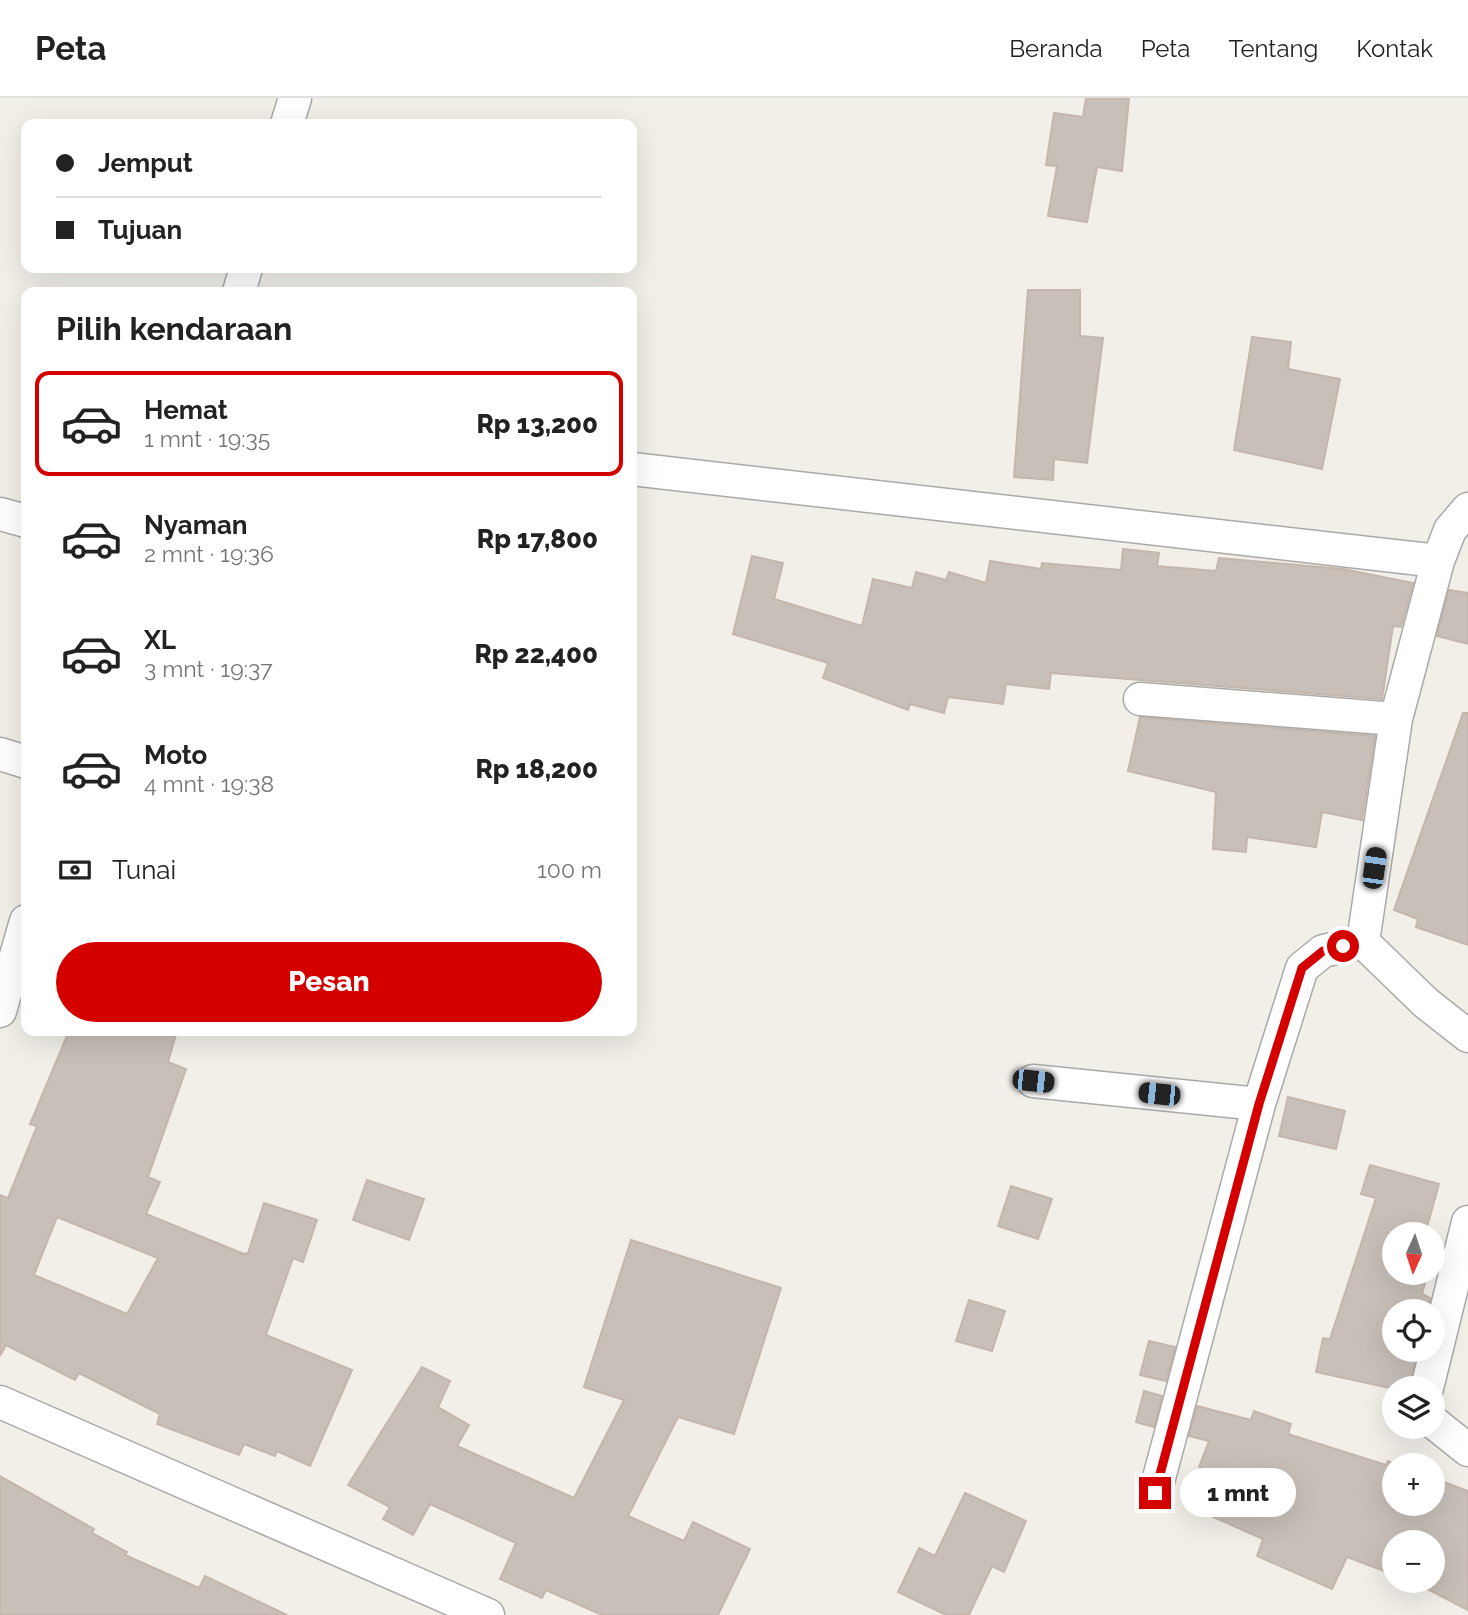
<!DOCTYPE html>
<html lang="id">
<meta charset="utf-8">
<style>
body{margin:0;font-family:Raleway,sans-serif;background:#f2f2f2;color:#222;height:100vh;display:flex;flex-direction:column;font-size:26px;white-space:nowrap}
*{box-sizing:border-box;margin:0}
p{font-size:23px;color:#767676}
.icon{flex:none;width:38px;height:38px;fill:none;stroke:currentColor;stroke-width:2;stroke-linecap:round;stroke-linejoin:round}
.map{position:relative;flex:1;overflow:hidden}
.panel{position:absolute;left:21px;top:189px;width:616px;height:749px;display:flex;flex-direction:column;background:#fff;border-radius:14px;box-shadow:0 7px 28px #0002}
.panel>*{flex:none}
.guide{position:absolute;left:21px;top:21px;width:616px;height:154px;border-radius:14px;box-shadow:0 7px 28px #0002;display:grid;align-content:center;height:154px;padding:0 35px;background:#fff}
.needle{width:46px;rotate:183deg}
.fabs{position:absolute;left:1382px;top:1124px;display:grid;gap:14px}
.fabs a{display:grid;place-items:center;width:63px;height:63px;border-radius:50%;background:#fff;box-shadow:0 7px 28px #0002;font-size:35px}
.end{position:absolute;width:32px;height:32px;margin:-16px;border:9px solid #d40000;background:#fff;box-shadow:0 0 0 4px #fff}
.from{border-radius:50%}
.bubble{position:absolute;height:49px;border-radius:24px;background:#fff;box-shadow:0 7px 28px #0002;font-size:23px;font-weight:800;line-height:49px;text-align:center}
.car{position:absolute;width:21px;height:42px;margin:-21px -10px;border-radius:9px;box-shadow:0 0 5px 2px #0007;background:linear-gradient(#222 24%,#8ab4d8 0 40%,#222 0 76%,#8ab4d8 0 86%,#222 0)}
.guide b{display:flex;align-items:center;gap:24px;height:66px;font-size:26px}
.guide b+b{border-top:2px solid #e0e0e0}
.guide i{width:18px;height:18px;background:#222}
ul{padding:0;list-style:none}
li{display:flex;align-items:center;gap:21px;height:105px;margin:0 14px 10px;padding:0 21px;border:4px solid transparent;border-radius:14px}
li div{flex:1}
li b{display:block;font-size:26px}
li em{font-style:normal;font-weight:800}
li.current{border-color:#d40000}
li>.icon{width:63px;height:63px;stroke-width:1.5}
h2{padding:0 35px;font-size:32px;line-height:84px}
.pay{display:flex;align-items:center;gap:18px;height:77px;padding:0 35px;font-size:26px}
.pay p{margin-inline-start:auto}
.cta{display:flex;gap:14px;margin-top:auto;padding:14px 35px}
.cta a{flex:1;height:80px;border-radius:42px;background:#d40000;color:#fff;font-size:28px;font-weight:800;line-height:80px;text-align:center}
header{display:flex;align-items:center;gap:42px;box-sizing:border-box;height:98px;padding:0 35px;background:#fff;border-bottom:2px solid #e0e0e0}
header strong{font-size:33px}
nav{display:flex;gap:38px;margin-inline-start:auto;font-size:24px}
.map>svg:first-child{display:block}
.building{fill:#c7bfb8;stroke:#c4b6ab;stroke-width:2;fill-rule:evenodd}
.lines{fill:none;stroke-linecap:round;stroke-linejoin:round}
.street-casing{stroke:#a9a9a9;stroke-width:35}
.street{stroke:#fff;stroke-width:32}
.route{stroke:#d40000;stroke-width:9}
</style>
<header>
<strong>Peta</strong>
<nav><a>Beranda</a><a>Peta</a><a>Tentang</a><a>Kontak</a></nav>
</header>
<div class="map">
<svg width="1468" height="1517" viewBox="0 0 1468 1517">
<rect width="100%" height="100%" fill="#f2efe9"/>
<!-- building -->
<path class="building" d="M1086,0h43l-7,73 -25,-4 -10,55 -39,-6 9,-50 -11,-1 8,-52 29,4z
M1028,192h52v46l23,2 -16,125 -33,-4 -1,21 -39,-3z
M1252,239l39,5 -3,27 52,10 -18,90 -88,-19z
M1123,451l36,4 -2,13 59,5 3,-13 124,11 70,14 -12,44 -8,-1 -11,73 -331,-26 -2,16 -43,-5 -3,20 -55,-7 -4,16 -34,-9 -2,6 -85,-32 5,-15 -95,-29 19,-78 31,7 -9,36 88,27 11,-47 39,9 4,-16 30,8 3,-8 37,11 4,-22 51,8 1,-6 79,7z
M1449,492l19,3v51l-31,-8z
M1463,615h5v232l-52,-18 2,-8 -24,-9z
M1140,619l235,19 -13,84 -40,-8 -6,35 -69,-10 -1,15 -33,-3 3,-57 -88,-21z
M69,933h108l-9,31 18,7 -38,108 12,5 -14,32 98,40 4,-1 16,-50 53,17 -14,42 -10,-4 -27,77 86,35 -42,96 -33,-15 -2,5 -31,-12 -5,11 -82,-31 3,-10 -81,-41 -4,7 -69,-35 -6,11v-161l8,3 29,-72 -7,-2zM57,1119l101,41 -31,56 -93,-39z
M1288,999l57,14 -9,38 -57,-13z
M1370,1067l69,19 -14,50h-30v38h33l-6,22 8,4 -3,13h-32v38h23l-9,39h-19l-74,-16 7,-34 7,1 46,-141 -15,-4z
M367,1082l57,19 -15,41 -56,-20z
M1011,1088l41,13 -14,40 -40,-13z
M631,1142l150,48 -47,146 -56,-17 -50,99 56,25 9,-19 57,27 -32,66h-116l-56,-25 -4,8 -42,-19 16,-36 -86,-39 -17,31 -30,-16 7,-12 -42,-22 74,-118 28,14 -12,26 31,18 -12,21 117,52 50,-98 -40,-13z
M969,1202l36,11 -13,40 -36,-10z
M1149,1243l26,6 -9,34 -26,-6z
M1144,1293l18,5 -8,31 -18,-5z
M1197,1308l54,14 3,-9 37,13 -3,10 98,31 2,-4 9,4h-2v38h38v-25l35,13v119l-58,-30h23v-38h-38v33l-48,-18 -15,32 -75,-33 6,-17 -72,-32 18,-36 -10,-4 10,-26 -20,-5z
M0,1378l94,53 -2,4 35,19 -2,3 74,33 6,-12 82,39h-287z
M965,1395l61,28 -22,51 -12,-6 -23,49h-23l-48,-23 21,-44 16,8z"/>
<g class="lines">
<defs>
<path id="street" d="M287,26l8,-26
M239,194l7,-24
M632,371l806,92
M1468,411l-18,21 -12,31 -42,158 -33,223 63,61 42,33
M0,416l26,7
M1140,601l256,20
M0,656l26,8
M0,913l26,-90
M1033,983l226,23
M1427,1290l41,-166
M0,1304l488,213
M1433,1324l35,28
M1155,1395l104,-389 43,-136 21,-17 40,-9"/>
</defs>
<!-- street casing -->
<use href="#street" class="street-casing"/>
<!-- street -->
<use href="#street" class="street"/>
</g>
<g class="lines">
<!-- route -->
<path class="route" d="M1155,1395l104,-389 43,-136 21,-17 20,-5"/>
</g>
</svg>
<div class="fabs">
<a><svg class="needle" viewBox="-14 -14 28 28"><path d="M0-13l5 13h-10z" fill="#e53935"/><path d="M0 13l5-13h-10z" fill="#767676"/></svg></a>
<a><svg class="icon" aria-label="locate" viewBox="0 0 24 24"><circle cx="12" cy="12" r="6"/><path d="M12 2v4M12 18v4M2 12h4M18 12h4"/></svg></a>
<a><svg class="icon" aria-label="layers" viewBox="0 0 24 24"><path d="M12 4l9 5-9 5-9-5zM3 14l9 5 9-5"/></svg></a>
<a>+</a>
<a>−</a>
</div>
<i class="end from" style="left:1343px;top:848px"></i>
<i class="end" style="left:1155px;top:1395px"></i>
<div class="bubble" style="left:1180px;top:1370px;width:116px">1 mnt</div>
<i class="car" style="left:1374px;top:770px;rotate:8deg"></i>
<i class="car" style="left:1033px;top:983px;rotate:96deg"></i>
<i class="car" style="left:1159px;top:996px;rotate:276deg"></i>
<div class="guide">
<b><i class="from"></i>Jemput</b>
<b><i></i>Tujuan</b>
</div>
<section class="panel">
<h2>Pilih kendaraan</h2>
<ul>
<li class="current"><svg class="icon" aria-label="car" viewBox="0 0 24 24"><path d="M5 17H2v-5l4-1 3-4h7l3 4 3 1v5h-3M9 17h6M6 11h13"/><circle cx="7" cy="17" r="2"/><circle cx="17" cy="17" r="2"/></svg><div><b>Hemat</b><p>1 mnt · 19:35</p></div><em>Rp 13,200</em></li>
<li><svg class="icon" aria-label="car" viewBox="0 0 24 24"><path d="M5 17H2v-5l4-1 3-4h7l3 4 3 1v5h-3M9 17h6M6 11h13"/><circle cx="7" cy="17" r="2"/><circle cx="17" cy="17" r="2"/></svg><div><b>Nyaman</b><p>2 mnt · 19:36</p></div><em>Rp 17,800</em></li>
<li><svg class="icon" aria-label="car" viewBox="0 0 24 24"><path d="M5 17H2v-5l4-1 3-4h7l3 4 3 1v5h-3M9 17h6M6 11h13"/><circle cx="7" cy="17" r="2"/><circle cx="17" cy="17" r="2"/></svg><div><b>XL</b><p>3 mnt · 19:37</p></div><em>Rp 22,400</em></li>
<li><svg class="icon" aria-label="car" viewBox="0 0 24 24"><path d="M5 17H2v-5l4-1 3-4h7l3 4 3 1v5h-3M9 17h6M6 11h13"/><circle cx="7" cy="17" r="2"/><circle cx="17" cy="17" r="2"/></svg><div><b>Moto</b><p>4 mnt · 19:38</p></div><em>Rp 18,200</em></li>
</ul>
<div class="pay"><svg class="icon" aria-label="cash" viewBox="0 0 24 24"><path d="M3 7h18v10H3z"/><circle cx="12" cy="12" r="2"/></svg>Tunai<p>100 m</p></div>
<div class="cta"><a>Pesan</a></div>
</section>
</div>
